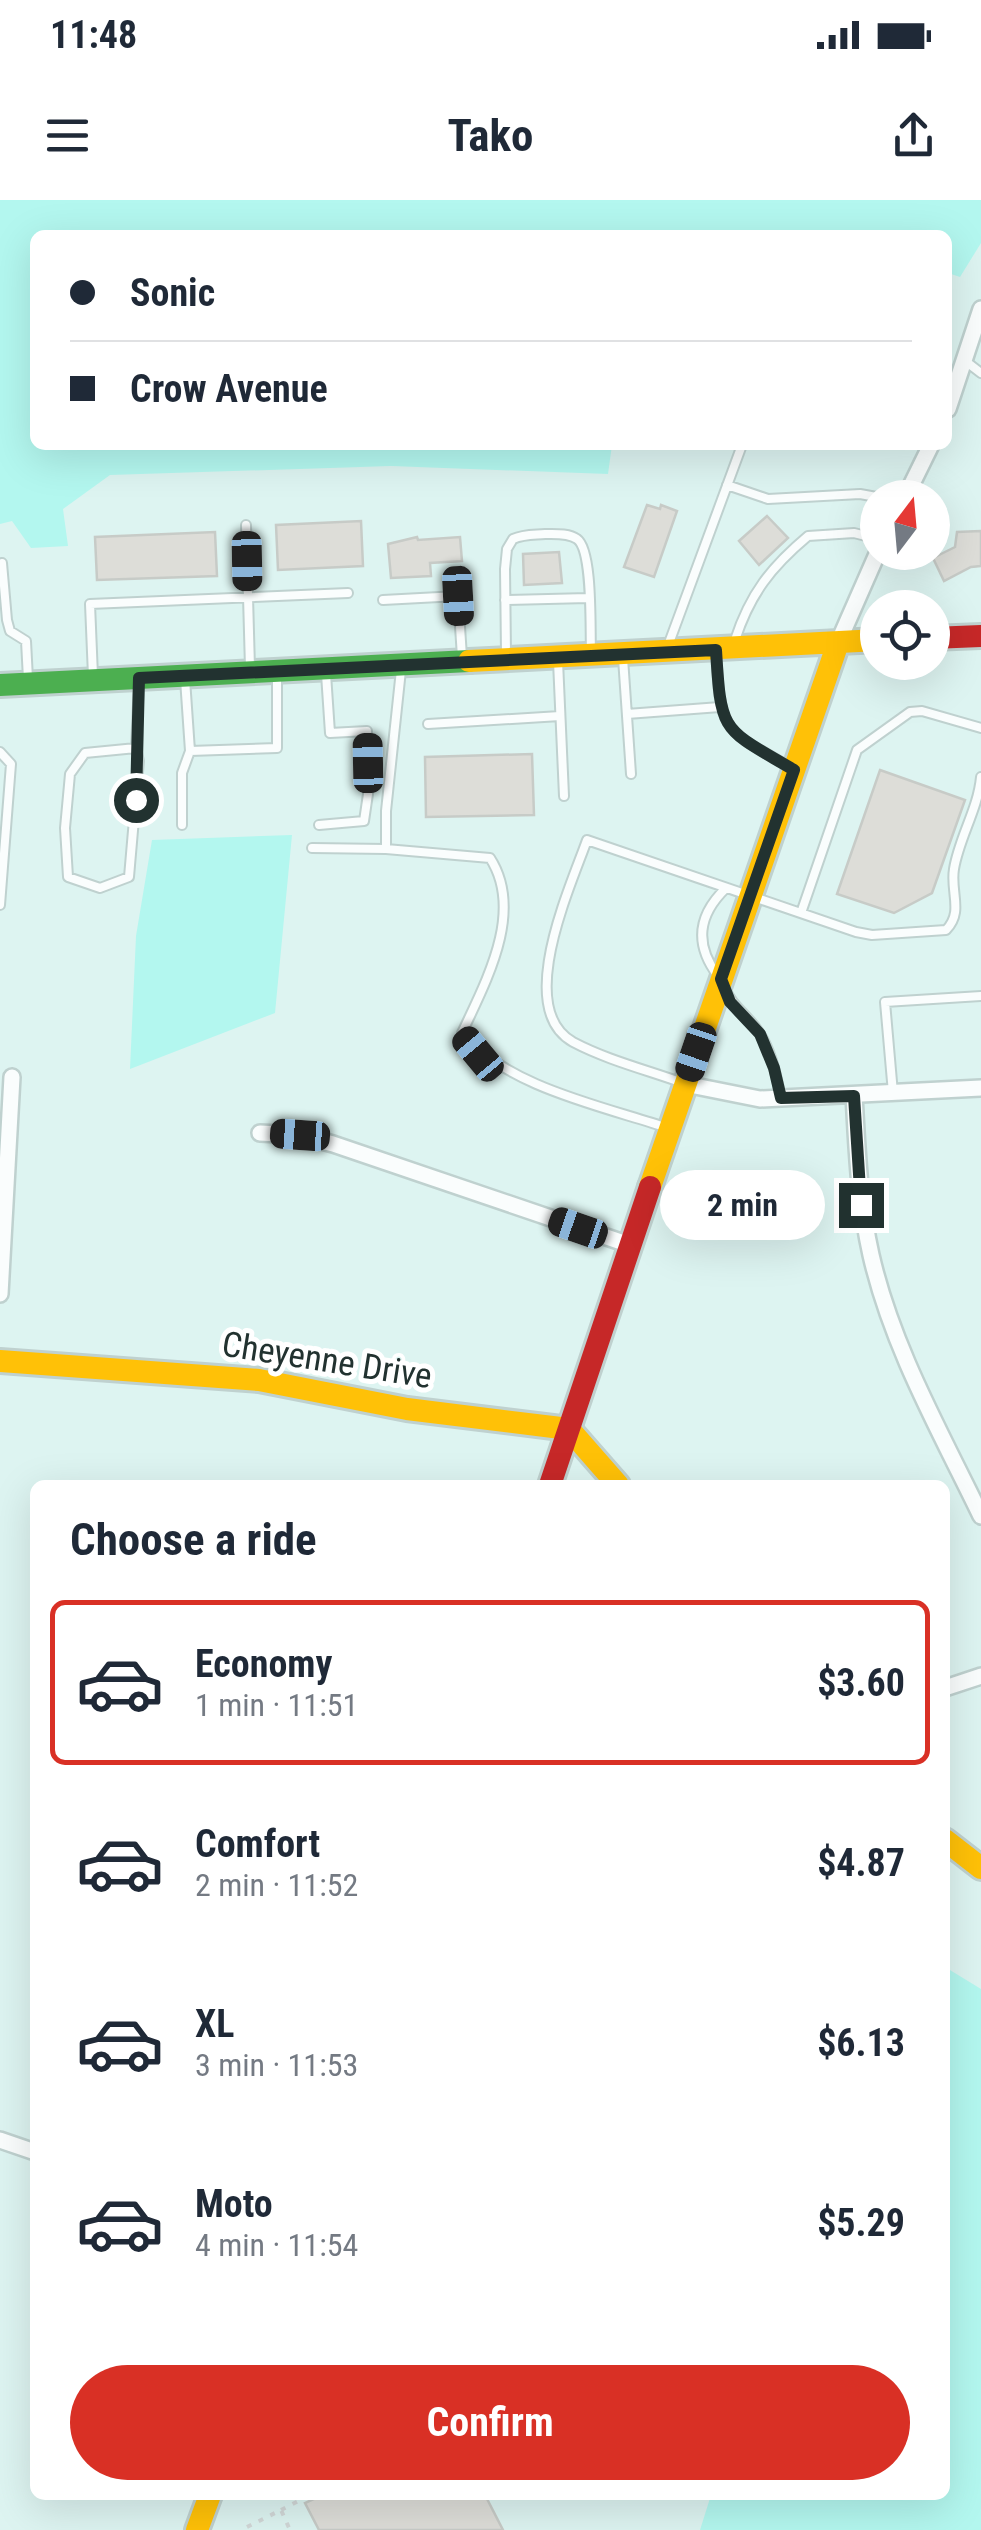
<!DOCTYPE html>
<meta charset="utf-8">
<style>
body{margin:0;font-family:"Roboto Condensed",sans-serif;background:#f6f6f7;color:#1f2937;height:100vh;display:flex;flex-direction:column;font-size:38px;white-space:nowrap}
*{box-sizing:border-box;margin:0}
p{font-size:32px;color:#747a83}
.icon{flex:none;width:55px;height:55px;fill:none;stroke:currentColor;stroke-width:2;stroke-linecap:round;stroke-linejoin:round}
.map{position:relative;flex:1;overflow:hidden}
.details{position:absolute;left:30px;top:1280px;width:920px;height:1020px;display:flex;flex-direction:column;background:#fff;border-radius:15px;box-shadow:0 10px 40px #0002}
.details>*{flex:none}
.guide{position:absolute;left:30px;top:30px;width:922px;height:220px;border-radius:15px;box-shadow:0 10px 40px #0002;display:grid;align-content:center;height:220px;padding:0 40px;background:#fff}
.needle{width:65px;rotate:16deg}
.fabs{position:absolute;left:860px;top:280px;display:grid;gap:20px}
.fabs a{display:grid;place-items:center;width:90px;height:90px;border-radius:50%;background:#fff;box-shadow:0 10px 40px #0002;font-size:50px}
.end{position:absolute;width:45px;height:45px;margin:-22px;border:12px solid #223230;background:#fff;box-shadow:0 0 0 5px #fff}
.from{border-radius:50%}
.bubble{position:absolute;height:70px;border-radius:35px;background:#fff;box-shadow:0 10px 40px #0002;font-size:32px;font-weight:700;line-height:70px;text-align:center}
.car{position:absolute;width:30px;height:60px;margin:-30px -15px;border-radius:12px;box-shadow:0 0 8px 2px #0007;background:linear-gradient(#222 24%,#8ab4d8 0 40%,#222 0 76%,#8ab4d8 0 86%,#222 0)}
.guide b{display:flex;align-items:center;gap:35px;height:95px;font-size:38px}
.guide b+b{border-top:2px solid #e0e1e3}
.guide i{width:25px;height:25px;background:#1f2937}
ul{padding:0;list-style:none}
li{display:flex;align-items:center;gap:30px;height:165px;margin:0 20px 15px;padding:0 20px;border:5px solid transparent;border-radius:15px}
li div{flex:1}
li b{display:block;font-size:38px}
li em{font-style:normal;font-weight:700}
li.active{border-color:#d93025}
li>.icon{width:90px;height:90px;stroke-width:1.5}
h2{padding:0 40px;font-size:45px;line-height:120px}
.button{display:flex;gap:20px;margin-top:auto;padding:20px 40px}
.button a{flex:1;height:115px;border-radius:60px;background:#d93025;color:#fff;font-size:40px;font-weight:700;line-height:115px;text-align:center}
.status{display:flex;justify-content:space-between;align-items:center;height:70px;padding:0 50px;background:#fff;direction:ltr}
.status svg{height:28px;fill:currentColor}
header{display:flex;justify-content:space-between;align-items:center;height:130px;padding:0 40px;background:#fff;font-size:45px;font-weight:700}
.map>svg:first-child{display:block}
.green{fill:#b3f7ef}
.building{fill:#ddddd8;stroke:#c7cbc7;stroke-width:2.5}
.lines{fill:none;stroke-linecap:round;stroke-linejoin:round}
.lane-casing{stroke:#bfd1cf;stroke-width:12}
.street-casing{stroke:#bfd1cf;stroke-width:20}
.fast-casing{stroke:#bfd1cf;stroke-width:28}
.slow-casing{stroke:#bfd1cf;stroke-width:28}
.jam-casing{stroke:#bfd1cf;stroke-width:28}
.path{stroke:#d1d7d7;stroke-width:4;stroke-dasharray:5 8;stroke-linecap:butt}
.lane{stroke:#fafdfd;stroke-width:8}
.street{stroke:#fafdfd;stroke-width:15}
.fast{stroke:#4caf50;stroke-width:22}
.slow{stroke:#ffc107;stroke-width:22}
.jam{stroke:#c62828;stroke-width:22}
.route{stroke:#223230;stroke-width:12}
.labels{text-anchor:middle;stroke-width:10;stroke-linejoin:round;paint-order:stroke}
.street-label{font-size:35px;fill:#223230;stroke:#fff}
</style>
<div class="status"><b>11:48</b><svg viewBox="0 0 49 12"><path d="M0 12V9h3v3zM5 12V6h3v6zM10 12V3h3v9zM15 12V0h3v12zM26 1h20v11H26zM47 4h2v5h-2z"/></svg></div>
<header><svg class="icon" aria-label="menu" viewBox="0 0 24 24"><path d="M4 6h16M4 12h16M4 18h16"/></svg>Tako<svg class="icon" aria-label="share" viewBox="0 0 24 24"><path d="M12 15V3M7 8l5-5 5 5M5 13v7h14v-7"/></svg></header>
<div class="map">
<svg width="981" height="2330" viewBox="0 0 981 2330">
<rect width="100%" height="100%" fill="#ddf4f1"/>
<!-- green -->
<path class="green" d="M0,0h981v43l-21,34 -12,-4v-38h-913v210h577l-4,29 -217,-8 -281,9 -47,34 5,37 -37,2 -19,-27 -12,3z
M292,635l-17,178 -145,56 6,-133 16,-96z
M945,1767l36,22v541h-281l11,-35h234z"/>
<!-- building -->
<path class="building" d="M647,305l13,4 1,-4 16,6 -23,66 -30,-10z
M767,316l21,22 -29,27 -20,-24z
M361,321l2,45 -85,4 -2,-45z
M981,331v35l-10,1 -27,14 -11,-23 22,-11 2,-15z
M215,332l2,44 -120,4 -2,-43z
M417,337l1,3 42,-3 2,24 -32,2 1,13 -40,2 -3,-34z
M559,352l3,31 -38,2 -1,-31z
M532,554l2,61 -108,2 -1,-60z
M880,570l85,30 -33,93 -38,20 -57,-19z
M322,2295h163l18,35h-184l-14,-27z"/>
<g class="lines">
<defs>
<path id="lane" d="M964,160l17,13
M727,285l41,14 92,-5 22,4
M246,325l4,143
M2,363l5,57 3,11 16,10 2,38
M383,400l75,-4 4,61
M505,400l83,-2
M735,440c15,-46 36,-73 73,-104l46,-3 24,6
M669,443l73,-198
M716,452c5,80 5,76 74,115
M506,453l-1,-84 2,-20 6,-10c11,-5 21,-4 32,-5 10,0 24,-1 32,5 16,11 13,90 14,111
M623,458l8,116
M558,461l6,135
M401,470l-15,141v38l104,9c35,54 -5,125 -28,175 45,54 140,73 206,95
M93,476l-3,-72 258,-11
M185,479l5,72 87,-3v-72
M627,514l93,-7
M428,524l132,-8
M136,548l-51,5 -15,21 -5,54 3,49 32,11 29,-11 10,-116 -3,-13 3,-66
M0,552l11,12 -11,141
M182,625v-52l8,-22
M319,625l45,-4 4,-27 -1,-63 -37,2 -4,-59
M312,648l74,1
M801,713l56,-163 53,-38 12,-1 59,17
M718,776c-24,-32 -20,-61 8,-88
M725,788c7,19 25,28 35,46 12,18 16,42 21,63
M683,883c-36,-13 -76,-23 -110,-41 -59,-33 -3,-154 14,-202l269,92 16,3 74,-5c18,-18 4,-38 8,-61 5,-31 24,-60 27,-92
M893,893l-8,-91 96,-6"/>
<path id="street" d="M948,209l33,-100
M905,298l26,-53
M838,443l40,-91
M685,884l75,15 221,-11
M854,895c3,54 5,107 17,160 21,92 69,176 110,261
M260,933l39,2 34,9 297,101
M0,1094l12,-217
M945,1488l36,-12
M0,1940l35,12"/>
<path id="fast" d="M0,485l469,-24"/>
<path id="slow" d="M469,461l409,-21
M650,987l188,-544
M0,1161l259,19 148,29 162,20 49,56
M945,1640l36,28
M197,2330l13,-35"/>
<path id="jam" d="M932,438l49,-2
M550,1285l100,-298"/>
</defs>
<!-- lane casing -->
<use href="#lane" class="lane-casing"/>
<!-- street casing -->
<use href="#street" class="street-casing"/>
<!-- fast casing -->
<use href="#fast" class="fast-casing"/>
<!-- slow casing -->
<use href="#slow" class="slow-casing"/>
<!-- jam casing -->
<use href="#jam" class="jam-casing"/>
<!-- path -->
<path class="path" d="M281,2310l29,-15
M247,2327l34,-17 9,20"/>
<!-- lane -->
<use href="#lane" class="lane"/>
<!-- street -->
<use href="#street" class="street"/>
<!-- fast -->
<use href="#fast" class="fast"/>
<!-- slow -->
<use href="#slow" class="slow"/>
<!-- jam -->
<use href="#jam" class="jam"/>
</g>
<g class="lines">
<!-- route -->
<path class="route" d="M136,600l3,-122 577,-28c5,84 6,78 78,120l-73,209 9,23 30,32 14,34 7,30 73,-2 7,109"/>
</g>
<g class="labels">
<!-- street labels -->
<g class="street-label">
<text transform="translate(327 1160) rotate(9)" y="12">Cheyenne Drive</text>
</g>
</g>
</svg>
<div class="fabs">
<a><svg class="needle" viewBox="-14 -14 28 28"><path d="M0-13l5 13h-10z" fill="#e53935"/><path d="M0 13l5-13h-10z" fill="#747a83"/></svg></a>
<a><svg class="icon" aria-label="locate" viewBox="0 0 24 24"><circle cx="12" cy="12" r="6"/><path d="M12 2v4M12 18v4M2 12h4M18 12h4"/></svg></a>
</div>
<i class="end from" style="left:136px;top:600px"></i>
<i class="end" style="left:861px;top:1005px"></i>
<div class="bubble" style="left:660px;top:970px;width:165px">2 min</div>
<i class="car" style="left:247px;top:361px;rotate:179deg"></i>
<i class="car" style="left:458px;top:396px;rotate:177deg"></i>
<i class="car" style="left:368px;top:563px;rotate:359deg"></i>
<i class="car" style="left:696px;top:852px;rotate:199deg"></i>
<i class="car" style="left:478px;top:854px;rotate:320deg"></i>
<i class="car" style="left:300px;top:935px;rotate:274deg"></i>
<i class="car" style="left:578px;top:1028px;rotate:289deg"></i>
<div class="guide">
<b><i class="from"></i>Sonic</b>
<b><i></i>Crow Avenue</b>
</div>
<section class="details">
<h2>Choose a ride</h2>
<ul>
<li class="active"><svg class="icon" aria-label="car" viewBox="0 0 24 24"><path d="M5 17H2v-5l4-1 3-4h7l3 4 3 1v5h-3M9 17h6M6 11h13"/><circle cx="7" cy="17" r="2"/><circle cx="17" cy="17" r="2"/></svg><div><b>Economy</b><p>1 min · 11:51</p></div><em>$3.60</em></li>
<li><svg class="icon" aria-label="car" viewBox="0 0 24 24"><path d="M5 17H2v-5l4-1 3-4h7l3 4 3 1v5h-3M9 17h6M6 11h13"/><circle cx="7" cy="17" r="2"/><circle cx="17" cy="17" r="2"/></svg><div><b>Comfort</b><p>2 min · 11:52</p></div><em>$4.87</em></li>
<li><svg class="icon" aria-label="car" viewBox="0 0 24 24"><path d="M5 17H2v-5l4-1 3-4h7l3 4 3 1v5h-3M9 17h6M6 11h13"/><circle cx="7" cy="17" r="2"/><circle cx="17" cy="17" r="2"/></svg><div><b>XL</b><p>3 min · 11:53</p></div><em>$6.13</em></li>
<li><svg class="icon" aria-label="car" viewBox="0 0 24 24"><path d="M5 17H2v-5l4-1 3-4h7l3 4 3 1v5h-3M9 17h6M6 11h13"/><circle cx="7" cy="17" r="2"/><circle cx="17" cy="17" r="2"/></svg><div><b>Moto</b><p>4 min · 11:54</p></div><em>$5.29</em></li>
</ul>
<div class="button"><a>Confirm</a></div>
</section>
</div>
